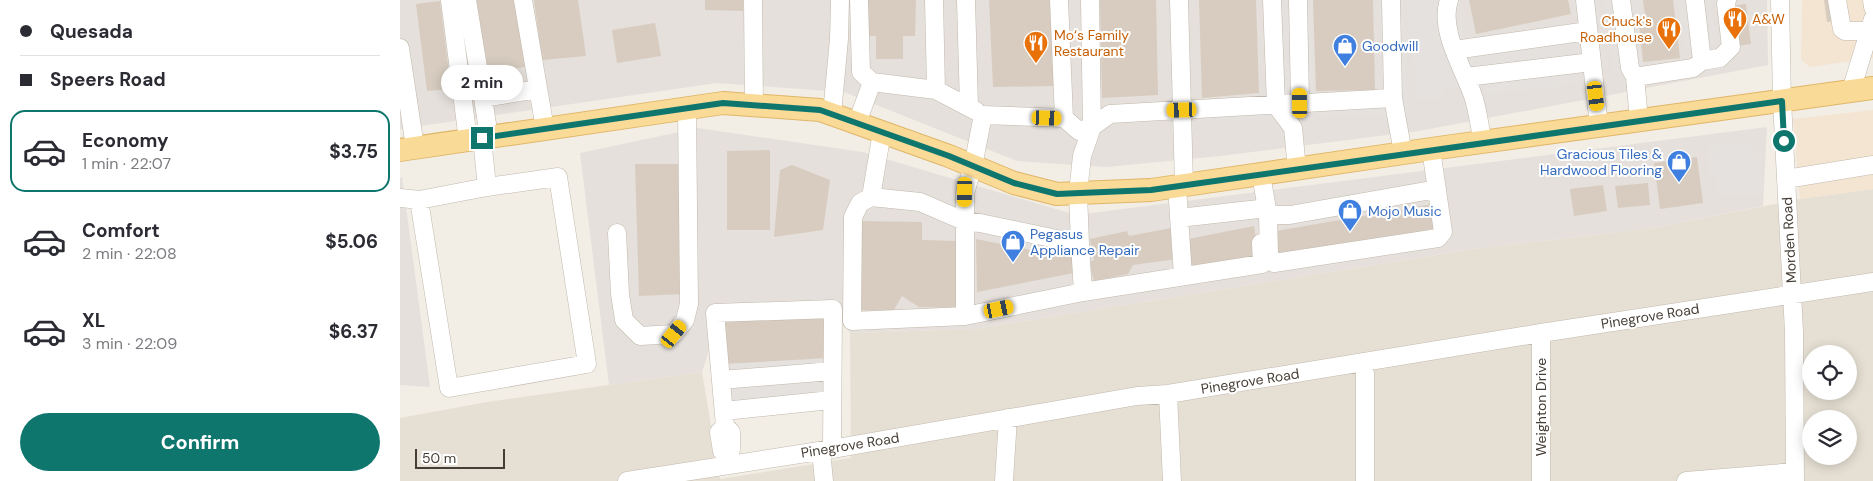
<!DOCTYPE html>
<meta charset="utf-8">
<style>
body{margin:0;font-family:"DM Sans",sans-serif;background:#f7f7f7;color:#2b2b33;height:100vh;display:flex;flex-direction:column;font-size:19px;white-space:nowrap}
*{box-sizing:border-box;margin:0}
p{font-size:16px;color:#7c7c81}
.icon{flex:none;width:28px;height:28px;fill:none;stroke:currentColor;stroke-width:2;stroke-linecap:round;stroke-linejoin:round}
.map{position:relative;flex:1;overflow:hidden}
.sheet{display:flex;flex-direction:column;background:#fff;width:400px}
.sheet>*{flex:none}
.top-card{display:grid;align-content:center;height:110px;padding:0 20px;background:#fff}
.fabs{position:absolute;left:1402px;top:345px;display:grid;gap:10px}
.fabs a{display:grid;place-items:center;width:55px;height:55px;border-radius:50%;background:#fff;box-shadow:0 2px 12px #0003;font-size:25px}
.scale{position:absolute;left:15px;bottom:12px;width:90px;box-sizing:border-box;padding-left:5px;border:2px solid #453e36;border-top:0;font-size:14px;line-height:18px;white-space:nowrap;color:#453e36;-webkit-text-stroke:4px #fff;paint-order:stroke}
.end{position:absolute;width:22px;height:22px;margin:-11px;border:6px solid #0f766e;background:#fff;box-shadow:0 0 0 2px #fff}
.from{border-radius:50%}
.bubble{position:absolute;height:35px;border-radius:18px;background:#fff;box-shadow:0 2px 12px #0003;font-size:16px;font-weight:700;line-height:35px;text-align:center}
.car{position:absolute;width:15px;height:30px;margin:-15px -8px;border-radius:6px;box-shadow:0 0 4px 1px #0007;background:linear-gradient(#f5c518 24%,#345 0 40%,#f5c518 0 76%,#345 0 86%,#f5c518 0)}
.top-card b{display:flex;align-items:center;gap:18px;height:48px;font-size:19px}
.top-card b+b{border-top:1px solid #e1e1e2}
.top-card i{width:12px;height:12px;background:#2b2b33}
ul{padding:0;list-style:none}
li{display:flex;align-items:center;gap:15px;height:82px;margin:0 10px 8px;padding:0 10px;border:2px solid transparent;border-radius:15px}
li div{flex:1}
li b{display:block;font-size:19px}
li em{font-style:normal;font-weight:700}
li.active{border-color:#0f766e}
li>.icon{width:45px;height:45px;stroke-width:1.5}
.button{display:flex;gap:10px;margin-top:auto;padding:10px 20px}
.button a{flex:1;height:58px;border-radius:30px;background:#0f766e;color:#fff;font-size:20px;font-weight:700;line-height:58px;text-align:center}
main{display:flex;flex:1;min-height:0}
.map>svg:first-child{display:block}
.residential{fill:#e6e0d4;fill-rule:evenodd}
.commercial{fill:#f4e4d2}
.industrial{fill:#e5e0db}
.parking{fill:#e4e1de}
.building{fill:#d7ccbf}
.lines{fill:none;stroke-linecap:round;stroke-linejoin:round}
.minor-casing{stroke:#c1b8ac;stroke-width:19}
.major-casing{stroke:#dfb668;stroke-width:24}
.minor{stroke:#fff;stroke-width:18}
.major{stroke:#fada97;stroke-width:22}
.route{stroke:#0f766e;stroke-width:6}
.labels{text-anchor:middle;stroke-width:4;stroke-linejoin:round;paint-order:stroke}
.food-label{font-size:14px;fill:#c56008;stroke:#fff;text-anchor:start}
.shop-label{font-size:14px;fill:#366cbe;stroke:#fff;text-anchor:start}
.street-label{font-size:14px;fill:#453e36;stroke:#fff}
</style>
<main>
<section class="sheet">
<div class="top-card">
<b><i class="from"></i>Quesada</b>
<b><i></i>Speers Road</b>
</div>
<ul>
<li class="active"><svg class="icon" aria-label="car" viewBox="0 0 24 24"><path d="M5 17H2v-5l4-1 3-4h7l3 4 3 1v5h-3M9 17h6M6 11h13"/><circle cx="7" cy="17" r="2"/><circle cx="17" cy="17" r="2"/></svg><div><b>Economy</b><p>1 min · 22:07</p></div><em>$3.75</em></li>
<li><svg class="icon" aria-label="car" viewBox="0 0 24 24"><path d="M5 17H2v-5l4-1 3-4h7l3 4 3 1v5h-3M9 17h6M6 11h13"/><circle cx="7" cy="17" r="2"/><circle cx="17" cy="17" r="2"/></svg><div><b>Comfort</b><p>2 min · 22:08</p></div><em>$5.06</em></li>
<li><svg class="icon" aria-label="car" viewBox="0 0 24 24"><path d="M5 17H2v-5l4-1 3-4h7l3 4 3 1v5h-3M9 17h6M6 11h13"/><circle cx="7" cy="17" r="2"/><circle cx="17" cy="17" r="2"/></svg><div><b>XL</b><p>3 min · 22:09</p></div><em>$6.37</em></li>
</ul>
<div class="button"><a>Confirm</a></div>
</section>
<div class="map">
<svg width="1473" height="481" viewBox="0 0 1473 481">
<rect width="100%" height="100%" fill="#f2eee6"/>
<!-- residential -->
<path class="residential" d="M1473,189v292h-1473v-63l87,-16 215,-30 18,107 131,-21 -1,-125 125,-4 499,-80 180,-21 146,-29zM1411,354h38v37h-38zM1411,419h38v37h-38z"/>
<!-- commercial -->
<path class="commercial" d="M1402,0h71v58l-63,9 -9,-7z
M1473,110v79l-73,10 -7,-80z"/>
<!-- industrial -->
<path class="industrial" d="M0,0h1367l1,65 -349,66 -199,25 -114,11 -89,-6 -173,-69 -127,-9 -317,46z
M1367,127l-4,79 -109,22 -180,21 -499,80 -125,4 -12,-29 -114,1 -22,67 -93,13 -29,-232 118,-25 164,24 214,63z
M2,177l28,210 -30,-2v-207z"/>
<!-- parking -->
<path class="parking" d="M868,0h42l4,96 69,-2 -4,-94h25l4,114 -211,8v-21l75,-3z
M1006,0h54l5,41 113,-13 -4,-28h25l8,68 -30,3 1,13 -91,11 -2,-11 -41,5 1,9 -27,3z
M1204,0h36l3,17 -7,1 7,51 -30,4z
M1278,0h65l-32,4 6,41 -33,4z
M1352,143l1,11h8l2,40 -46,3 -1,-20 -7,1 -2,-32z
M429,358l-3,37 -104,12v-47z"/>
<!-- building -->
<path class="building" d="M70,0h47l12,66 -48,9z
M134,0h44l8,56 -44,4z
M305,0h38v11l-38,-1z
M462,0h54l-1,36h-12v23h-27v-23h-15z
M589,0h62l4,86 -62,1z
M700,0h56l2,95 -56,3z
M799,0h57l3,93 -57,5z
M913,0h60l2,90 -59,1z
M1069,0h99l3,14 -95,20z
M1243,0h30l7,58 -37,4 -4,-40h7z
M1424,0h17l2,20 -16,2z
M40,1l11,88 -24,2 -11,-87z
M1346,4l5,40 -16,2 -5,-40z
M255,23l6,33 -44,7 -5,-33z
M370,150v80h-43v-79z
M1297,157l6,46 -43,6 -6,-46z
M235,164h48l1,130 -45,2z
M392,165l38,15 -7,50 -49,7 6,-67z
M1248,183l2,22 -32,3 -3,-22z
M1203,185l4,26 -33,5 -4,-27z
M1033,204l5,28 -163,28 -5,-28z
M458,221l64,1v18l36,1 -1,67 -38,-1 -17,-11 -9,15 -37,-1z
M854,226l5,33 -72,11 -4,-30z
M771,228l5,31 -43,6 -5,9 -34,7 -5,-19 5,-2 -4,-21 37,-8 2,5z
M576,239l60,12 38,-4 5,25 -102,20z
M427,316l2,42 -106,6 -3,-43z"/>
<g class="lines">
<defs>
<path id="minor" d="M50,0l18,140
M67,0l16,98
M123,0l22,129
M353,0l1,106
M459,0l2,72 11,10
M566,0l3,107
M659,0l5,118 15,13 13,-4
M690,0l2,127 18,-13 283,-16
M779,0l5,185
M872,0l4,105 17,23 4,41
M898,0l2,103
M991,0l2,98 10,55
M1049,0c-10,29 13,66 23,93 6,15 7,33 11,49
M1185,0l14,126
M1221,0l9,68 5,9 4,43
M1380,0l2,101 12,231 1,149
M1437,0l5,29 3,2h28
M1472,0l1,7
M0,48l15,99
M1054,50l134,-19
M1302,61l18,-3 11,-11 -5,-43 1,-4
M1066,77l126,-15
M1235,77l58,-9 9,-7 -7,-61
M536,90l40,21
M1451,91l22,-72
M432,114l7,-75 1,-39
M457,123l15,-41 64,8 -2,-90
M482,132l-11,65 49,5 44,19 16,2 100,21 3,48 -118,24
M89,137l-6,-39 55,-9
M82,138l5,49 71,-10 29,187 -138,24 -30,-188 68,-13
M1386,179l87,-14
M777,186l6,90
M863,186l5,29 1,39 5,9 164,-25 5,-6 -12,-83
M471,197l-11,6 -7,14 -1,104 113,-5v-123l8,-27 10,-51 81,3
M0,198l20,2
M868,215h22l147,-26
M779,218l80,-9
M217,233l3,61 4,26 16,16 34,-2 11,-14 4,-16 -2,-195
M680,244l-2,-51 4,-37 10,-29
M683,292l179,-28 -1,-21
M1141,333v148
M963,363l2,11v107
M321,380l111,-9
M768,394l4,87
M324,411l107,-11
M325,426l-6,6 3,19 5,4 4,-5v-18l-6,-6 -10,-113 118,-4 -1,140
M421,451l3,30
M227,481l205,-32 305,-53 31,-2 373,-61 332,-51
M604,481l4,-63
M1286,481l109,-9"/>
<path id="major" d="M0,150l323,-47 97,7 129,46 65,27 43,11 21,-1 73,-3 280,-41 442,-61"/>
</defs>
<!-- minor casing -->
<use href="#minor" class="minor-casing"/>
<!-- major casing -->
<use href="#major" class="major-casing"/>
<!-- minor -->
<use href="#minor" class="minor"/>
<!-- major -->
<use href="#major" class="major"/>
</g>
<g class="lines">
<!-- route -->
<path class="route" d="M82,138l241,-35 97,7 129,46 65,27 43,11 94,-4 631,-89 2,40"/>
</g>
<!-- icons -->
<defs>
<symbol id="restaurant-pin" viewBox="-11 -11 22 30"><path d="M0 17L-7.5 6A9.5 9.5 0 1 1 7.5 6Z" fill="#e8710a" stroke="#fff"/><path d="M-5-6h1v4h1v-4h1v4h1v-4h1v5L-1.5 .5V6h-2V.5L-5-1ZM5-6V6H3V1.5H1.5Q1.5-4 5-6Z" fill="#fff"/></symbol>
<symbol id="shop-pin" viewBox="-11 -11 22 30"><path d="M0 17L-7.5 6A9.5 9.5 0 1 1 7.5 6Z" fill="#3f7fe0" stroke="#fff"/><path d="M-5-2.5h2.3a2.7 3.5 0 0 1 5.4 0H5L5.5 6h-11ZM-1.5-2.5h3a1.5 2.3 0 0 0-3 0Z" fill="#fff"/></symbol>
</defs>
<g fill-rule="evenodd">
<use href="#restaurant-pin" x="1321" y="5" width="28" height="38"/>
<use href="#restaurant-pin" x="1255" y="15" width="28" height="38"/>
<use href="#restaurant-pin" x="622" y="29" width="28" height="38"/>
<use href="#shop-pin" x="931" y="32" width="28" height="38"/>
<use href="#shop-pin" x="1265" y="148" width="28" height="38"/>
<use href="#shop-pin" x="936" y="197" width="28" height="38"/>
<use href="#shop-pin" x="599" y="228" width="28" height="38"/>
</g>
<g class="labels">
<!-- food labels -->
<g class="food-label">
<text x="1352" y="24">A&amp;W</text>
<text x="1252" y="26" text-anchor="end">Chuck's<tspan x="1252" dy="16">Roadhouse</tspan></text>
<text x="654" y="40">Mo‘s Family<tspan x="654" dy="16">Restaurant</tspan></text>
</g>
<!-- shop labels -->
<g class="shop-label">
<text x="962" y="51">Goodwill</text>
<text x="1262" y="159" text-anchor="end">Gracious Tiles &amp;<tspan x="1262" dy="16">Hardwood Flooring</tspan></text>
<text x="968" y="216">Mojo Music</text>
<text x="630" y="239">Pegasus<tspan x="630" dy="16">Appliance Repair</tspan></text>
</g>
<!-- street labels -->
<g class="street-label">
<text transform="translate(1389 240) rotate(-93)" y="5">Morden Road</text>
<text transform="translate(1250 316) rotate(-9)" y="5">Pinegrove Road</text>
<text transform="translate(850 381) rotate(-9)" y="5">Pinegrove Road</text>
<text transform="translate(1141 407) rotate(-90)" y="5">Weighton Drive</text>
<text transform="translate(450 445) rotate(-9)" y="5">Pinegrove Road</text>
</g>
</g>
</svg>
<div class="fabs">
<a><svg class="icon" aria-label="locate" viewBox="0 0 24 24"><circle cx="12" cy="12" r="6"/><path d="M12 2v4M12 18v4M2 12h4M18 12h4"/></svg></a>
<a><svg class="icon" aria-label="layers" viewBox="0 0 24 24"><path d="M12 4l9 5-9 5-9-5zM3 14l9 5 9-5"/></svg></a>
</div>
<div class="scale">50 m</div>
<i class="end from" style="left:1384px;top:141px"></i>
<i class="end" style="left:82px;top:138px"></i>
<div class="bubble" style="left:41px;top:65px;width:82px">2 min</div>
<i class="car" style="left:1196px;top:96px;rotate:173deg"></i>
<i class="car" style="left:900px;top:103px;rotate:359deg"></i>
<i class="car" style="left:782px;top:110px;rotate:268deg"></i>
<i class="car" style="left:647px;top:118px;rotate:92deg"></i>
<i class="car" style="left:565px;top:192px;rotate:181deg"></i>
<i class="car" style="left:599px;top:309px;rotate:78deg"></i>
<i class="car" style="left:274px;top:334px;rotate:39deg"></i>
</div>
</main>
